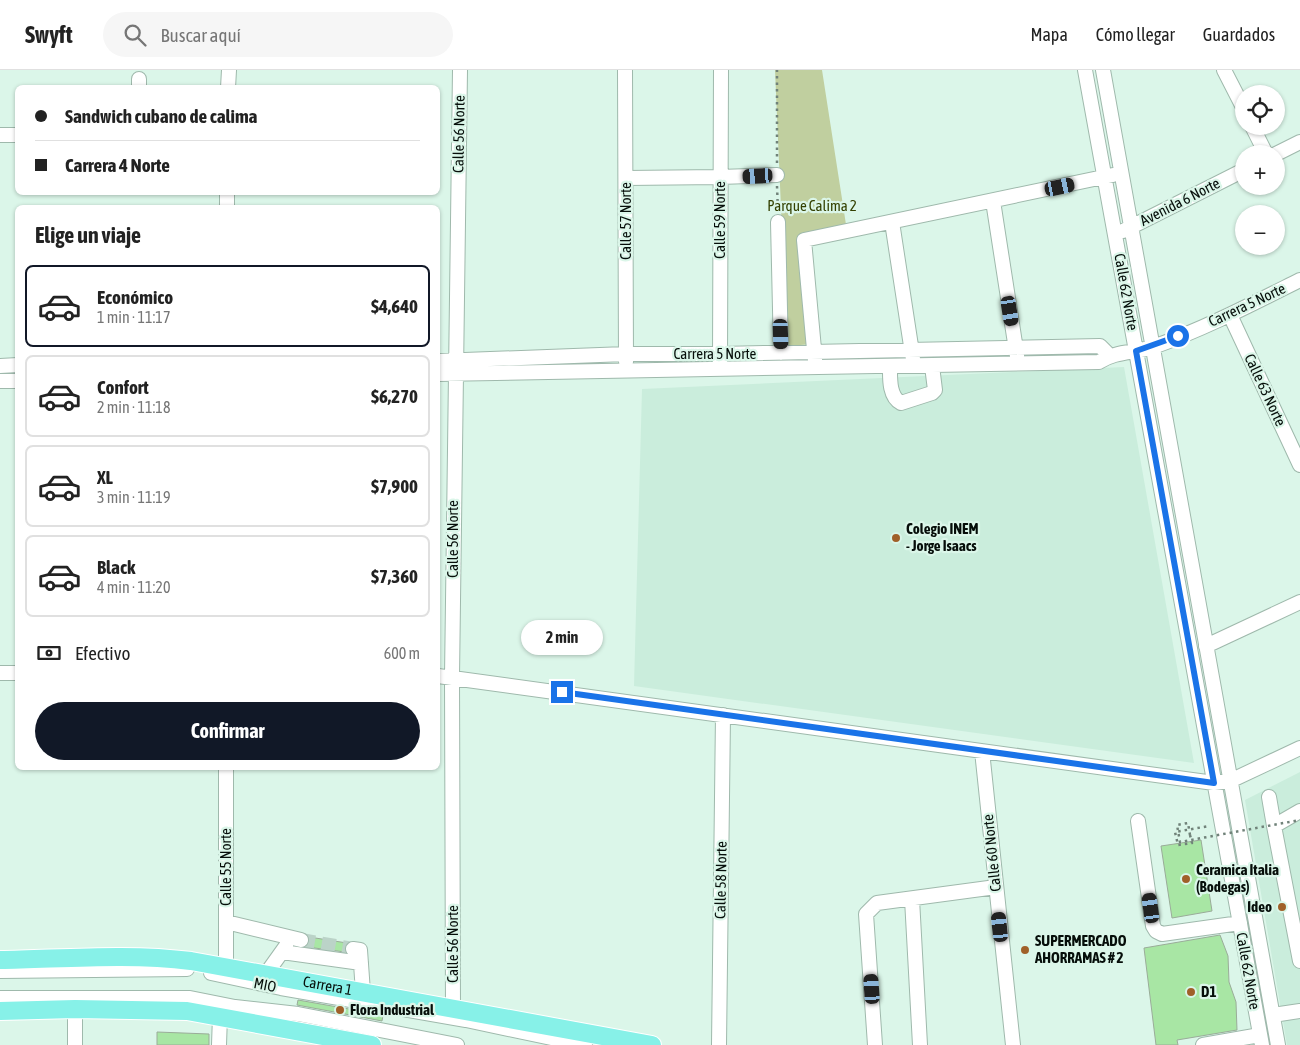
<!DOCTYPE html>
<html lang="es">
<meta charset="utf-8">
<style>
body{margin:0;font-family:"Asap Condensed",sans-serif;background:#f6f6f6;color:#222;height:100vh;display:flex;flex-direction:column;font-size:19px;white-space:nowrap}
*{box-sizing:border-box;margin:0}
p{font-size:16px;color:#767676}
.icon{flex:none;width:28px;height:28px;fill:none;stroke:currentColor;stroke-width:2;stroke-linecap:round;stroke-linejoin:round}
.map{position:relative;flex:1;overflow:hidden}
.details{position:absolute;left:15px;top:135px;width:425px;height:565px;display:flex;flex-direction:column;background:#fff;border-radius:8px;box-shadow:0 1px 4px #0004}
.details>*{flex:none}
.hud{position:absolute;left:15px;top:15px;width:425px;height:110px;border-radius:8px;box-shadow:0 1px 4px #0004;display:grid;align-content:center;height:110px;padding:0 20px;background:#fff}
.controls{position:absolute;left:1235px;top:15px;display:grid;gap:10px}
.controls a{display:grid;place-items:center;width:50px;height:50px;border-radius:50%;background:#fff;box-shadow:0 1px 4px #0004;font-size:25px}
.end{position:absolute;width:22px;height:22px;margin:-11px;border:6px solid #1a73e8;background:#fff;box-shadow:0 0 0 2px #fff}
.from{border-radius:50%}
.bubble{position:absolute;height:35px;border-radius:18px;background:#fff;box-shadow:0 1px 4px #0004;font-size:16px;font-weight:700;line-height:35px;text-align:center}
.car{position:absolute;width:15px;height:30px;margin:-15px -8px;border-radius:6px;box-shadow:0 0 4px 1px #0007;background:linear-gradient(#222 24%,#8ab4d8 0 40%,#222 0 76%,#8ab4d8 0 86%,#222 0)}
.hud b{display:flex;align-items:center;gap:18px;height:48px;font-size:19px}
.hud b+b{border-top:1px solid #e0e0e0}
.hud i{width:12px;height:12px;background:#222}
ul{padding:0;list-style:none}
li{display:flex;align-items:center;gap:15px;height:82px;margin:0 10px 8px;padding:0 10px;border:2px solid #e0e0e0;border-radius:8px}
li div{flex:1}
li b{display:block;font-size:19px}
li em{font-style:normal;font-weight:700}
li.on{border-color:#111827}
li>.icon{width:45px;height:45px;stroke-width:1.5}
h2{padding:0 20px;font-size:22px;line-height:60px}
.pay{display:flex;align-items:center;gap:12px;height:55px;padding:0 20px;font-size:19px}
.pay p{margin-inline-start:auto}
.cta{display:flex;gap:10px;margin-top:auto;padding:10px 20px}
.cta a{flex:1;height:58px;border-radius:30px;background:#111827;color:#fff;font-size:20px;font-weight:700;line-height:58px;text-align:center}
header{display:flex;align-items:center;gap:30px;box-sizing:border-box;height:70px;padding:0 25px;background:#fff;border-bottom:1px solid #e0e0e0}
header strong{font-size:24px}
nav{display:flex;gap:28px;margin-inline-start:auto;font-size:18px}
.search{width:350px;height:45px;background:#f6f6f6;display:flex;align-items:center;gap:12px;box-sizing:border-box;padding:0 18px;border-radius:28px;color:#767676;font-size:19px}
.map>svg:first-child{display:block}
.built{fill:#caeddc}
.green{fill:#c0cf9f}
.building{fill:#a8e6a4;stroke:#9aac99}
.lines{fill:none;stroke-linecap:round;stroke-linejoin:round}
.minor-tunnel{stroke:#bbd3c8;stroke-width:14;stroke-dasharray:14 7;stroke-linecap:butt}
.minor-casing{stroke:#9fb9ac;stroke-width:16}
.major-casing{stroke:#fff;stroke-width:20}
.path{stroke:#708279;stroke-width:2.5;stroke-dasharray:2.5 4;stroke-linecap:butt}
.minor{stroke:#fff;stroke-width:14}
.major{stroke:#87f1e8;stroke-width:18}
.path-bridge{stroke:#708279;stroke-width:2.5;stroke-dasharray:2.5 4;stroke-linecap:butt}
.route{stroke:#1a73e8;stroke-width:6}
.poi-dot{fill:#a06029;stroke:#dbf6e9;stroke-width:2}
.labels{text-anchor:middle;stroke-width:4.5;stroke-linejoin:round;paint-order:stroke}
.street-label{font-size:15px;fill:#060e0a;stroke:#dbf6e9}
.park-label{font-size:15px;fill:#334001;stroke:#dbf6e9}
.poi-label{font-size:15px;font-weight:bold;fill:#060e0a;stroke:#dbf6e9;text-anchor:start}
</style>
<header>
<strong>Swyft</strong>
<div class="search"><svg class="icon" aria-label="search" viewBox="0 0 24 24"><circle cx="10" cy="10" r="6"/><path d="M15 15l6 6"/></svg>Buscar aquí</div>
<nav><a>Mapa</a><a>Cómo llegar</a><a>Guardados</a></nav>
</header>
<div class="map">
<svg width="1300" height="975" viewBox="0 0 1300 975">
<rect width="100%" height="100%" fill="#dbf6e9"/>
<!-- built -->
<path class="built" d="M1124,297l70,396 -560,-77 8,-297z
M1300,702v273h-13l-42,-245z"/>
<!-- green -->
<path class="green" d="M775,0h47l25,161 -43,10 10,103 -27,2z"/>
<!-- building -->
<path class="building" d="M1201,770l11,71 -40,7 -11,-72z
M1220,865l8,21 1,26 7,20 1,28 -60,10 1,5h-22l-12,-97z
M309,867l38,6 -2,9 -38,-5z
M298,930l85,15 -1,6 -85,-16z
M157,962l52,2v11h-52z"/>
<g class="lines">
<!-- minor-tunnel -->
<path class="minor-tunnel" d="M301,870l52,9"/>
<defs>
<path id="minor" d="M625,0l1,292
M1085,0l177,975
M1103,0l175,975
M1224,0l20,39
M139,18v-9
M228,18l1,-18
M1252,56l14,28
M0,65h18
M1276,84l24,-12
M626,108l94,-1 57,-2
M993,131l24,155
M227,138v-16
M778,152l3,131
M892,152l21,137
M1123,161l121,-61
M1230,245l70,150
M815,290l-11,-120 309,-65
M438,291l188,-7h94l380,-8 9,9
M720,292l1,-292
M0,296l18,-1
M890,297c0,11 -1,30 11,36l31,-10 3,-3 -3,-24
M438,304l661,-12c16,-11 36,-9 54,-15 51,-18 99,-43 147,-67
M0,311h18
M1206,576l94,-44
M0,603h18
M438,606l776,107 16,-2 70,-33
M982,681l31,294
M1269,727l5,29
M1300,741l-26,15 26,135
M1138,751l15,105 3,5 6,3 78,-11
M912,829l8,146
M226,852l75,18
M353,879l7,1 3,42
M282,882l79,11
M226,897v-199
M0,901l187,-2
M211,903l70,15 185,32 119,25
M266,904l20,-28
M0,928h190l45,9 63,7 159,31
M453,938l-1,-331 8,-607
M75,939v36
M1273,945l27,-4
M219,975l1,-29
M719,975l4,-330
M875,975l-9,-131 11,-11 119,-16
M1203,975l57,-10"/>
<g id="major">
<path id="s1" d="M0,890c63,-1 128,-7 191,1l461,84"/>
<path d="M0,941l75,-2 112,2 185,34"/>
</g>
</defs>
<!-- minor casing -->
<use href="#minor" class="minor-casing"/>
<!-- major casing -->
<use href="#major" class="major-casing"/>
<!-- path -->
<path class="path" d="M777,93v-93
M777,116l1,25
M1190,765l2,8 -14,2 -3,-13 34,-6"/>
<!-- minor -->
<use href="#minor" class="minor"/>
<!-- major -->
<use href="#major" class="major"/>
<!-- path-bridge -->
<path class="path-bridge" d="M1190,765l-2,-12 -11,2 3,17 120,-22"/>
</g>
<g class="lines">
<!-- route -->
<path class="route" d="M562,622l652,91 -78,-432 42,-15"/>
</g>
<!-- markers -->
<g class="poi-dot">
<circle cx="896" cy="468" r="5"/>
<circle cx="1186" cy="809" r="5"/>
<circle cx="1282" cy="837" r="5"/>
<circle cx="1025" cy="880" r="5"/>
<circle cx="1191" cy="922" r="5"/>
<circle cx="340" cy="940" r="5"/>
</g>
<g class="labels">
<!-- street labels -->
<g class="street-label">
<text transform="translate(459 64) rotate(-89)" y="5">Calle 56 Norte</text>
<text transform="translate(1180 132) rotate(-27)" y="5">Avenida 6 Norte</text>
<text transform="translate(720 150) rotate(-90)" y="5">Calle 59 Norte</text>
<text transform="translate(626 151) rotate(-90)" y="5">Calle 57 Norte</text>
<text transform="translate(1126 222) rotate(80)" y="5">Calle 62 Norte</text>
<text transform="translate(1247 235) rotate(-25)" y="5">Carrera 5 Norte</text>
<text x="715" y="289">Carrera 5 Norte</text>
<text transform="translate(1265 320) rotate(65)" y="5">Calle 63 Norte</text>
<text transform="translate(453 469) rotate(-90)" y="5">Calle 56 Norte</text>
<text transform="translate(992 783) rotate(-96)" y="5">Calle 60 Norte</text>
<text transform="translate(226 797) rotate(-90)" y="5">Calle 55 Norte</text>
<text transform="translate(721 810) rotate(-89)" y="5">Calle 58 Norte</text>
<text transform="translate(453 874) rotate(-90)" y="5">Calle 56 Norte</text>
<text transform="translate(1248 901) rotate(80)" y="5">Calle 62 Norte</text>
<text transform="translate(265 915) rotate(11)" y="5">MIO</text>
<text dy="5" stroke="none"><textPath href="#s1" startOffset="330">Carrera 1</textPath></text>
</g>
<!-- park labels -->
<g class="park-label">
<text x="812" y="141">Parque Calima 2</text>
</g>
<!-- poi labels -->
<g class="poi-label">
<text x="906" y="464">Colegio INEM<tspan x="906" dy="17">- Jorge Isaacs</tspan></text>
<text x="1196" y="805">Ceramica Italia<tspan x="1196" dy="17">(Bodegas)</tspan></text>
<text x="1272" y="842" text-anchor="end">Ideo</text>
<text x="1035" y="876">SUPERMERCADO<tspan x="1035" dy="17">AHORRAMAS # 2</tspan></text>
<text x="1201" y="927">D1</text>
<text x="350" y="945">Flora Industrial</text>
</g>
</g>
</svg>
<div class="controls">
<a><svg class="icon" aria-label="locate" viewBox="0 0 24 24"><circle cx="12" cy="12" r="6"/><path d="M12 2v4M12 18v4M2 12h4M18 12h4"/></svg></a>
<a>+</a>
<a>−</a>
</div>
<i class="end from" style="left:1178px;top:266px"></i>
<i class="end" style="left:562px;top:622px"></i>
<div class="bubble" style="left:521px;top:550px;width:82px">2 min</div>
<i class="car" style="left:758px;top:106px;rotate:267deg"></i>
<i class="car" style="left:1060px;top:117px;rotate:78deg"></i>
<i class="car" style="left:1010px;top:241px;rotate:171deg"></i>
<i class="car" style="left:781px;top:264px;rotate:178deg"></i>
<i class="car" style="left:1151px;top:838px;rotate:352deg"></i>
<i class="car" style="left:1000px;top:857px;rotate:354deg"></i>
<i class="car" style="left:872px;top:919px;rotate:356deg"></i>
<div class="hud">
<b><i class="from"></i>Sandwich cubano de calima</b>
<b><i></i>Carrera 4 Norte</b>
</div>
<section class="details">
<h2>Elige un viaje</h2>
<ul>
<li class="on"><svg class="icon" aria-label="car" viewBox="0 0 24 24"><path d="M5 17H2v-5l4-1 3-4h7l3 4 3 1v5h-3M9 17h6M6 11h13"/><circle cx="7" cy="17" r="2"/><circle cx="17" cy="17" r="2"/></svg><div><b>Económico</b><p>1 min · 11:17</p></div><em>$4,640</em></li>
<li><svg class="icon" aria-label="car" viewBox="0 0 24 24"><path d="M5 17H2v-5l4-1 3-4h7l3 4 3 1v5h-3M9 17h6M6 11h13"/><circle cx="7" cy="17" r="2"/><circle cx="17" cy="17" r="2"/></svg><div><b>Confort</b><p>2 min · 11:18</p></div><em>$6,270</em></li>
<li><svg class="icon" aria-label="car" viewBox="0 0 24 24"><path d="M5 17H2v-5l4-1 3-4h7l3 4 3 1v5h-3M9 17h6M6 11h13"/><circle cx="7" cy="17" r="2"/><circle cx="17" cy="17" r="2"/></svg><div><b>XL</b><p>3 min · 11:19</p></div><em>$7,900</em></li>
<li><svg class="icon" aria-label="car" viewBox="0 0 24 24"><path d="M5 17H2v-5l4-1 3-4h7l3 4 3 1v5h-3M9 17h6M6 11h13"/><circle cx="7" cy="17" r="2"/><circle cx="17" cy="17" r="2"/></svg><div><b>Black</b><p>4 min · 11:20</p></div><em>$7,360</em></li>
</ul>
<div class="pay"><svg class="icon" aria-label="cash" viewBox="0 0 24 24"><path d="M3 7h18v10H3z"/><circle cx="12" cy="12" r="2"/></svg>Efectivo<p>600 m</p></div>
<div class="cta"><a>Confirmar</a></div>
</section>
</div>
